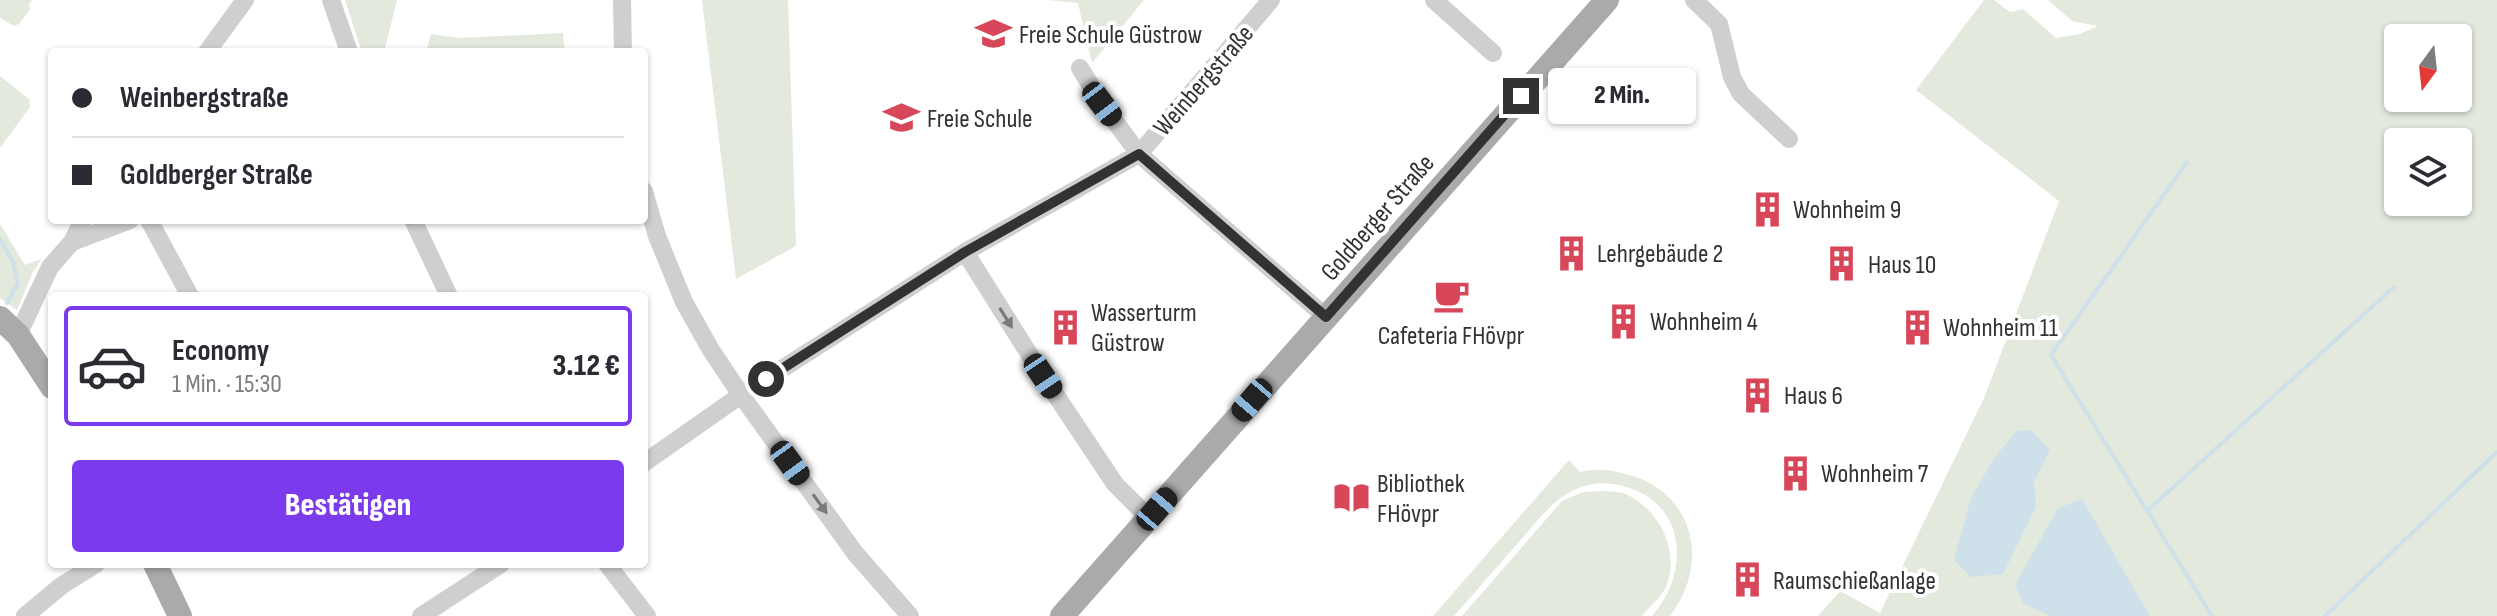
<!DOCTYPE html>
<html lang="de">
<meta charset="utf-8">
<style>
body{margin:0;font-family:"Sofia Sans Condensed",sans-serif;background:#f7f7f7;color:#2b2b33;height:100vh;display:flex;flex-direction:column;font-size:30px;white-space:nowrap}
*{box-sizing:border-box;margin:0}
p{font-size:26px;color:#7c7c81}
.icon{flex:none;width:44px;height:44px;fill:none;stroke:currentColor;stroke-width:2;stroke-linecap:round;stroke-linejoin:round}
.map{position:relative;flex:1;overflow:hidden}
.details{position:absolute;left:48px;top:292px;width:600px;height:276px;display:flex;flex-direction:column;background:#fff;border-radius:8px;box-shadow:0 2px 6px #0004}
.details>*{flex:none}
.banner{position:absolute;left:48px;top:48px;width:600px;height:176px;border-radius:8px;box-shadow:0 2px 6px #0004;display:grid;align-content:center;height:176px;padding:0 24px;background:#fff}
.needle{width:52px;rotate:195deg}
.tools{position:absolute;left:2384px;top:24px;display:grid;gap:16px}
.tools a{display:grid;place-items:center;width:88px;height:88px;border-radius:8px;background:#fff;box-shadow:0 2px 6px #0004;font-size:40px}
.end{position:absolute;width:36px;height:36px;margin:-18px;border:10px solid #323232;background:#fff;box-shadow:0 0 0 4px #fff}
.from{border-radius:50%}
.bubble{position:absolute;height:56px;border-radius:8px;background:#fff;box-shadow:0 2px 6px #0004;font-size:26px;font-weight:800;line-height:56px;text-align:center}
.car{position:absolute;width:24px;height:48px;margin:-24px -12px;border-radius:10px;box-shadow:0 0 6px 2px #0007;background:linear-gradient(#222 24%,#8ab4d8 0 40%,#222 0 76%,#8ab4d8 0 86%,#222 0)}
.banner b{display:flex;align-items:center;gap:28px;height:76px;font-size:30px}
.banner b+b{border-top:2px solid #e1e1e2}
.banner i{width:20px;height:20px;background:#2b2b33}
ul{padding:14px 0 0;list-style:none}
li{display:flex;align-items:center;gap:24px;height:120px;margin:0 16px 12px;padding:0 8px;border:4px solid #e1e1e2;border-radius:8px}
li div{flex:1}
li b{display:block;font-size:30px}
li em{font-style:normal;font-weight:800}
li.on{border-color:#7c3aed}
li>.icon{width:72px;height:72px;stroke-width:1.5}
.action{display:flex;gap:16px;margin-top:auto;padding:16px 24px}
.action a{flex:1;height:92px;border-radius:8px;background:#7c3aed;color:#fff;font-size:32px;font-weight:800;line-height:92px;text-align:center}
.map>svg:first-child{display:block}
.green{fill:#e3e9dc;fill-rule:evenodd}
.water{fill:#cee0e9}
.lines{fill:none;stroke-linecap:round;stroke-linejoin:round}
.stream{stroke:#cee0e9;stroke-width:4}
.minor{stroke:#cfcfcf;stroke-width:18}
.major{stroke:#aaa;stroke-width:24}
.oneway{fill:#797979}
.route{stroke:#323232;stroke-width:10}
.labels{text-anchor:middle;stroke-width:8;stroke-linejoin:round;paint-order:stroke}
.poi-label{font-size:26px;fill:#323232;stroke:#fff;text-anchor:start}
.street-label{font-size:26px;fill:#323232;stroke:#fff}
</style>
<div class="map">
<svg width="2497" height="616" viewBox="0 0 2497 616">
<rect width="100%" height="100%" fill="#fff"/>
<!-- green -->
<path class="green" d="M0,0h32l-4,6 3,2 -12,16 -5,2 -14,-8z
M345,0h52l-13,52h-22z
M702,0h86l8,246 -60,33z
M1048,0h96l-52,63 -14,-60z
M1984,0h10l16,12 13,-3 33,29 24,-4 18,-8 -26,-5 -24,-21h449v616h-679l22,-25 40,22 104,-215 75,-197 -143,-111zM2398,38h60v60h-60zM2398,142h60v60h-60z
M563,33l2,19h-139l5,-18 28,4z
M0,76l29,23 1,8 -30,41z
M0,224l25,41 17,-6 -9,13 -16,38 -17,-12z
M1569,460l11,12c20,-5 37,-1 56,5 61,22 72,90 34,139h-18c38,-42 35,-112 -26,-129 -19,-6 -36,-5 -54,4 -22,11 -37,33 -53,51 -22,25 -43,49 -65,74h-21z
M1604,491c8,1 17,0 24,4 33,17 52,57 38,92 -5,10 -17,20 -24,29h-180l100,-115 21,-9z"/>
<!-- water -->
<path class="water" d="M2031,430l19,20 -16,32 2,25 -33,67 -32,3 -17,-17 17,-62 22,-38 23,-29z
M2082,499l68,117h-100l-27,-13 -8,-18 43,-77z"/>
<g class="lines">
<!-- stream -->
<path class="stream" d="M2187,162l-136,193 161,261
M0,239l13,23 5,21 -11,20
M2147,511l247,-224
M2325,616l172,-164"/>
<!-- minor -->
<path class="minor" d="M331,0l18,52
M622,0l1,52
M1434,0l59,53
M1694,0l25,24 13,53 9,17 48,45
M207,52l38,-52
M1080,68l22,36 37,50 187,163
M644,191l13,45 27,66 27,48 30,45 114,158 55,63
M149,220l41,76
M413,220l36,76
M72,242l58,-22
M965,252l78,124 72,108 34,34
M18,335l32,-68 22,-25 11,-22
M644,463l97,-68 224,-143 174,-98 132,-154
M607,564l40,52
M25,616l36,-30 35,-22
M421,616l80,-52"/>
<!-- major -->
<path class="major" d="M0,318l18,17 34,52
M155,564l25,52
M1062,616l545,-616"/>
</g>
<!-- one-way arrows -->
<defs><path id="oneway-solid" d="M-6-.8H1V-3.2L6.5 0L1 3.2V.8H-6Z" transform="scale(2)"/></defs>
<g class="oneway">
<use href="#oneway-solid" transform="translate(1006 318) rotate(58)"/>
<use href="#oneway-solid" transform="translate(820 504) rotate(54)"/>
</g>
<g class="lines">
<!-- route -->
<path class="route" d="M766,379l199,-127 174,-98 187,163 195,-221"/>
</g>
<!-- icons -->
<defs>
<symbol id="school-bare" viewBox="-9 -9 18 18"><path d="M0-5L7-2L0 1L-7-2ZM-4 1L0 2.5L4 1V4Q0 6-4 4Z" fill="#d84659" stroke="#fff" stroke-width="2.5" paint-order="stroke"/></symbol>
<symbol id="building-bare" viewBox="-9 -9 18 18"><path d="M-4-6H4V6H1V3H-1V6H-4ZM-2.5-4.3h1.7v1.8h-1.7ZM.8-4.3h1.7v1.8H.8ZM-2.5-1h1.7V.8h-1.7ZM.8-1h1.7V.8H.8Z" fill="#d84659" stroke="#fff" stroke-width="2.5" paint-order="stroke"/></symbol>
<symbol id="cafe-bare" viewBox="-9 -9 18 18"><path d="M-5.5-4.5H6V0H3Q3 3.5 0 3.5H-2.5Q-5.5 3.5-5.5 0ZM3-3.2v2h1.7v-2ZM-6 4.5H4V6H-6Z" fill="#d84659" stroke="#fff" stroke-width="2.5" paint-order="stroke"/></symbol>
<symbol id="library-bare" viewBox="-9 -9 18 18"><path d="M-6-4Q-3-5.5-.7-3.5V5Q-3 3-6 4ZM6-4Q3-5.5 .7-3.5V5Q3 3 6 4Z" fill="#d84659" stroke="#fff" stroke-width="2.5" paint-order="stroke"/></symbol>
</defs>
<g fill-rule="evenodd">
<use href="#school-bare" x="968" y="8" width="51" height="51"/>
<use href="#school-bare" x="876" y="92" width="51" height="51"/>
<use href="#building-bare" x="1742" y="184" width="51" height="51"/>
<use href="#building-bare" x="1546" y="228" width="51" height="51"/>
<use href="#building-bare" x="1816" y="238" width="51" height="51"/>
<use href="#cafe-bare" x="1426" y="270" width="51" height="51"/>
<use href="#building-bare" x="1598" y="296" width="51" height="51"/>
<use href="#building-bare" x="1040" y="302" width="51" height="51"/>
<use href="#building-bare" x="1892" y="302" width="51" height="51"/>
<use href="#building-bare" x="1732" y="370" width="51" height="51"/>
<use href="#building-bare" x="1770" y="448" width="51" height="51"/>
<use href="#library-bare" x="1326" y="472" width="51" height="51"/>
<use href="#building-bare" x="1722" y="554" width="51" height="51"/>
</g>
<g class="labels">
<!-- poi labels -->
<g class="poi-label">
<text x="1019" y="43">Freie Schule Güstrow</text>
<text x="927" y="127">Freie Schule</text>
<text x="1793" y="218">Wohnheim 9</text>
<text x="1597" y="262">Lehrgebäude 2</text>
<text x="1868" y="273">Haus 10</text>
<text x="1091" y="321">Wasserturm<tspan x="1091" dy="30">Güstrow</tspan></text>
<text x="1650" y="330">Wohnheim 4</text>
<text x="1943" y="336">Wohnheim 11</text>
<text x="1451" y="344" text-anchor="middle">Cafeteria FHövpr</text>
<text x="1784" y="404">Haus 6</text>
<text x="1821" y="482">Wohnheim 7</text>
<text x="1377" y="492">Bibliothek<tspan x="1377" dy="30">FHövpr</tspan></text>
<text x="1773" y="589">Raumschießanlage</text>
</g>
<!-- street labels -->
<g class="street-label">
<text transform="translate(1203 80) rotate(-49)" y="9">Weinbergstraße</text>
<text transform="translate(1377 217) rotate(-49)" y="9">Goldberger Straße</text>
</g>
</g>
</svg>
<div class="tools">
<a><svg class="needle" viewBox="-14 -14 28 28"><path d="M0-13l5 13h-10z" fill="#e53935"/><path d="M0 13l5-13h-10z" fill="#7c7c81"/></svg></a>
<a><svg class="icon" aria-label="layers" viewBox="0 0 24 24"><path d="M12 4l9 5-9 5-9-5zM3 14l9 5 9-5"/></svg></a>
</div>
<i class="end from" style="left:766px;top:379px"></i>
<i class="end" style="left:1521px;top:96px"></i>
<div class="bubble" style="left:1548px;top:68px;width:148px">2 Min.</div>
<i class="car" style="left:1102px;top:104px;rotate:143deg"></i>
<i class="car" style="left:1043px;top:376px;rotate:146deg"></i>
<i class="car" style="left:1252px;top:400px;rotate:221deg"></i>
<i class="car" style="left:790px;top:463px;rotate:144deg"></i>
<i class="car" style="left:1157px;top:509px;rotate:41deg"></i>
<div class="banner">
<b><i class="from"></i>Weinbergstraße</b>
<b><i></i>Goldberger Straße</b>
</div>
<section class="details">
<ul>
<li class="on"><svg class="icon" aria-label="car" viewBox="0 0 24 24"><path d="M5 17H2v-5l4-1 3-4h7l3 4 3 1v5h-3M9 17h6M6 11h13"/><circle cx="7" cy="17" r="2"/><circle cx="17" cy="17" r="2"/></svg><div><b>Economy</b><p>1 Min. · 15:30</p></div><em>3.12 €</em></li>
</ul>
<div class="action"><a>Bestätigen</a></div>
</section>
</div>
